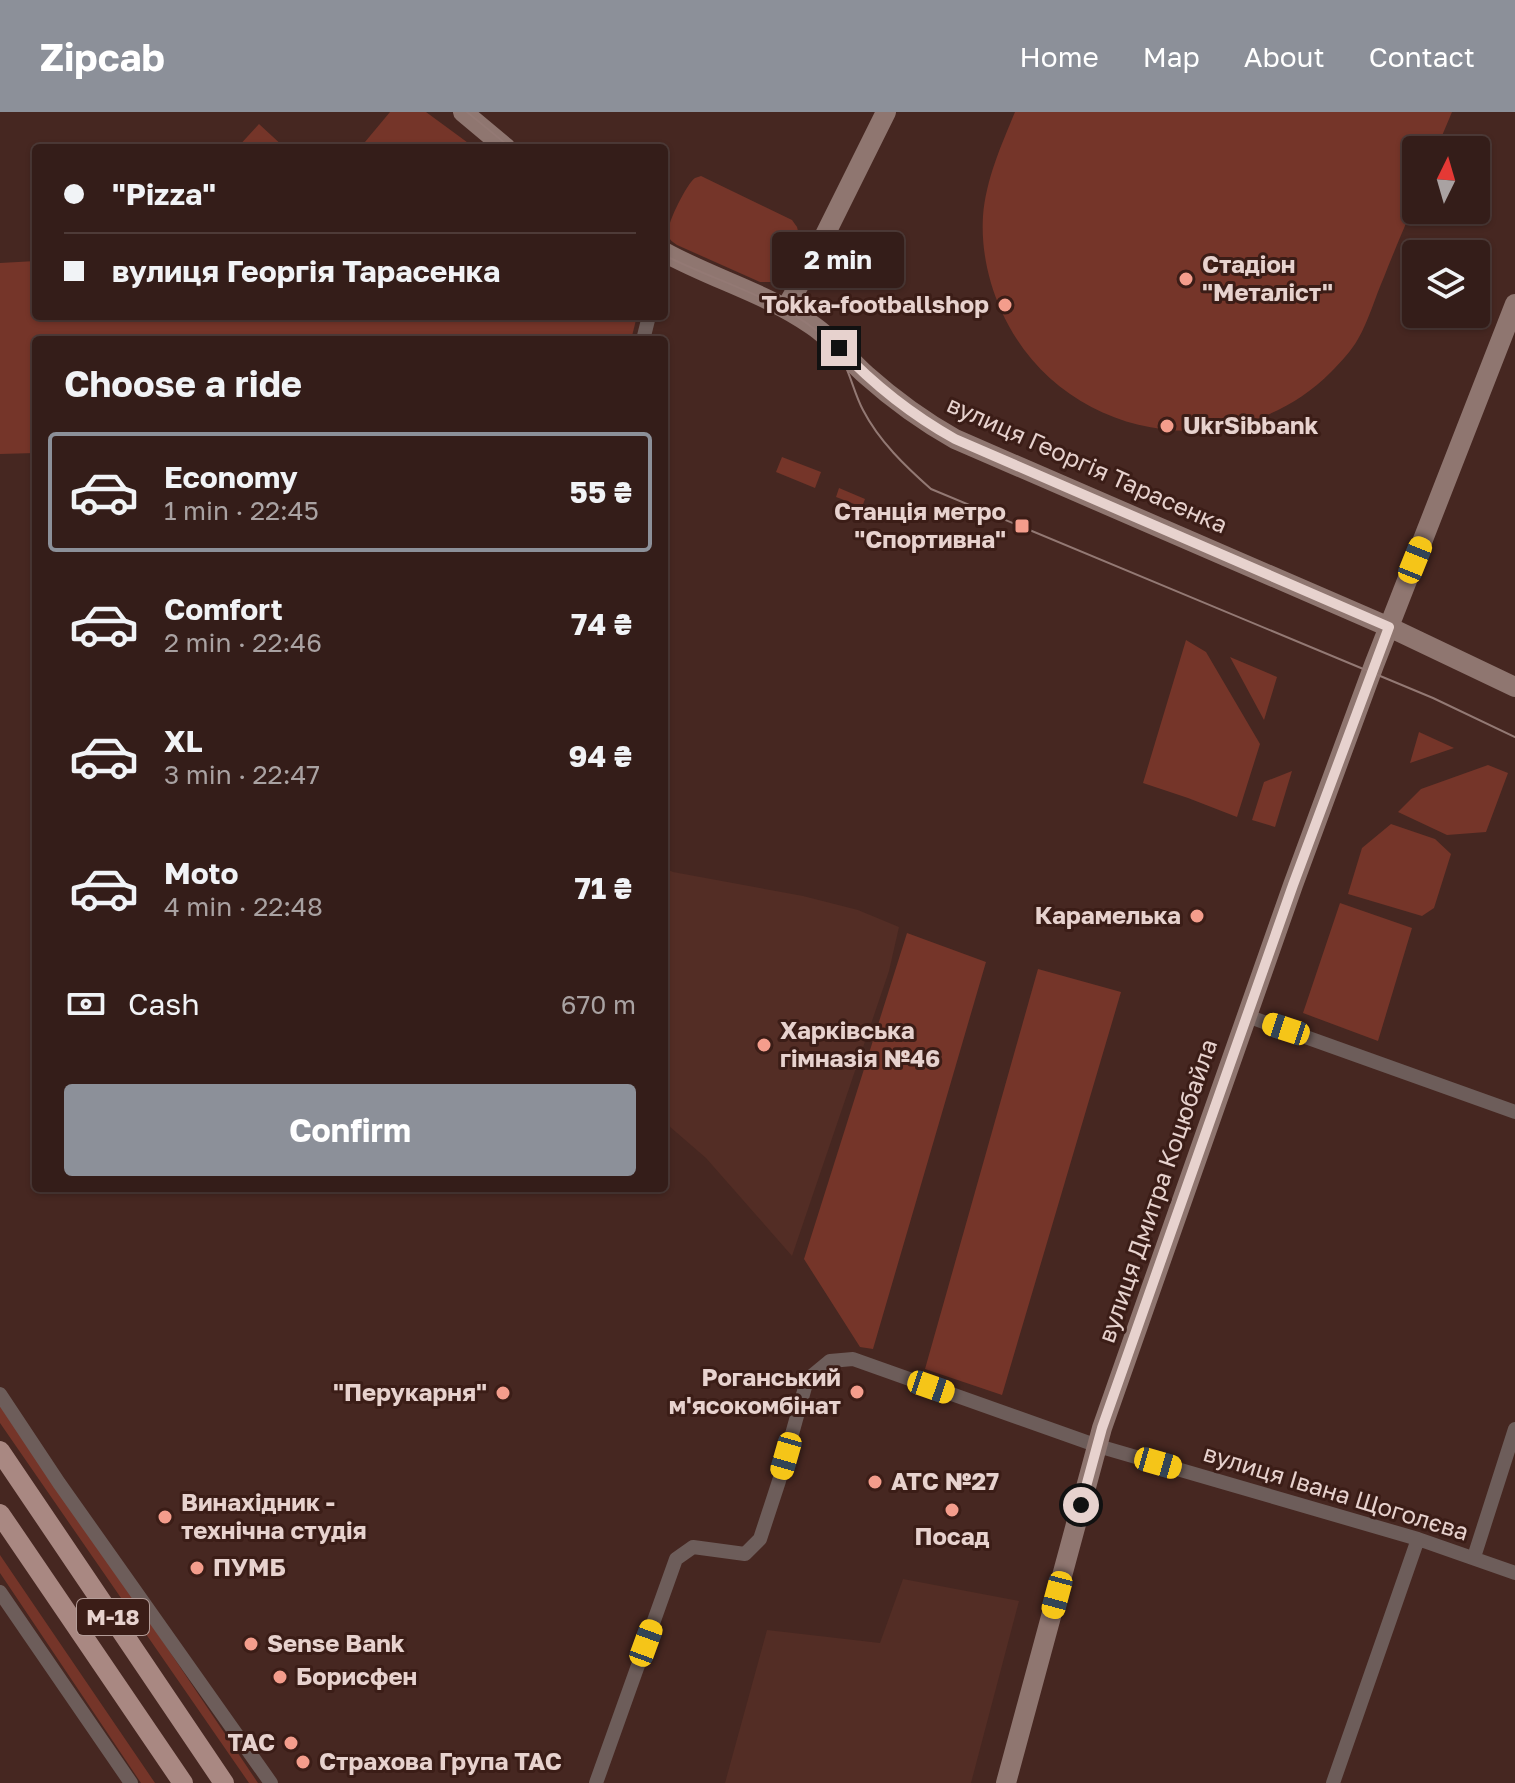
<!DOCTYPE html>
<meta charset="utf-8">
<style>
body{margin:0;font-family:"Golos Text",sans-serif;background:#3f2a26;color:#f1f3f6;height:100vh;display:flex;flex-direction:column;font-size:30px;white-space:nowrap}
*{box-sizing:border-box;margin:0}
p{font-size:26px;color:#a9a2a2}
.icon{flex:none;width:44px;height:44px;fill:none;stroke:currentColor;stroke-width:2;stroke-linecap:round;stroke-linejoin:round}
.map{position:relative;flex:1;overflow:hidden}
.details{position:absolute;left:32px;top:224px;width:636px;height:856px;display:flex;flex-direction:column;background:#341d19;border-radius:8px;box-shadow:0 2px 6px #0004,0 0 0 2px #4e3b38}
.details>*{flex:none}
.guide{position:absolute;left:32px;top:32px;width:636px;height:176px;border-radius:8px;box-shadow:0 2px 6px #0004,0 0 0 2px #4e3b38;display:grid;align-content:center;height:176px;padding:0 32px;background:#341d19}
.needle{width:52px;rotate:5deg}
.controls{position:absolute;left:1402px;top:24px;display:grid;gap:16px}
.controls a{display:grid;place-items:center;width:88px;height:88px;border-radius:8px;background:#341d19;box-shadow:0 2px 6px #0004,0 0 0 2px #4e3b38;font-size:40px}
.end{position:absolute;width:36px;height:36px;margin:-18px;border:10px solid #e7d2ce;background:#111;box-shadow:0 0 0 4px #111}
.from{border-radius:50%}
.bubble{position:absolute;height:56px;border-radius:8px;background:#341d19;box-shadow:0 2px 6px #0004,0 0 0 2px #4e3b38;font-size:26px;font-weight:700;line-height:56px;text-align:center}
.car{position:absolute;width:24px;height:48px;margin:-24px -12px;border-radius:10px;box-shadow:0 0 6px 2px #0007;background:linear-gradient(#f5c518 24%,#345 0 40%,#f5c518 0 76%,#345 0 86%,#f5c518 0)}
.guide b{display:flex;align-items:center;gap:28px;height:76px;font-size:30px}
.guide b+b{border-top:2px solid #4e3b38}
.guide i{width:20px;height:20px;background:#f1f3f6}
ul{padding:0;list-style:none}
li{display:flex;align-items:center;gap:24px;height:120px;margin:0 16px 12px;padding:0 16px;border:4px solid transparent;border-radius:8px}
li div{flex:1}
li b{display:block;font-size:30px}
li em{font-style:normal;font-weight:700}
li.active{border-color:#8c9099}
li>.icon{width:72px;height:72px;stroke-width:1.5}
h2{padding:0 32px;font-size:36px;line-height:96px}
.pay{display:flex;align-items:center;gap:20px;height:88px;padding:0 32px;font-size:30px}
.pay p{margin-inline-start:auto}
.button{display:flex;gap:16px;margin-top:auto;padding:16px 32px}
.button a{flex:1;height:92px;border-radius:8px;background:#8c9099;color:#fff;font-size:32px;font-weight:700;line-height:92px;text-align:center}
header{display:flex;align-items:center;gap:48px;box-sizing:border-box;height:112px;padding:0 40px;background:#8c9099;color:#fff}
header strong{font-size:38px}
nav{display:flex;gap:44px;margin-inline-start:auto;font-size:28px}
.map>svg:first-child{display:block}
.built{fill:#532d25}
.green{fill:#753529}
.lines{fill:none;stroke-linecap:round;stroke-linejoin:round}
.street{stroke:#6d5d5a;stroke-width:14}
.secondary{stroke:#8f7670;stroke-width:20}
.primary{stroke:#a98882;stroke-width:20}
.tram{stroke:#937974;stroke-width:2}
.route{stroke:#e7d2ce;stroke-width:10}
.poi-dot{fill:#f49d8c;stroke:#3b1d17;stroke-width:3}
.labels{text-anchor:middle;stroke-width:6;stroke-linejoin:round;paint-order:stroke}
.shield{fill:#3b1d17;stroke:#b39c97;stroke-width:2}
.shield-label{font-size:22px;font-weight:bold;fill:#e7d2ce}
.poi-label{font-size:24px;font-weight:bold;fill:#e7d2ce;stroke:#3b1d17;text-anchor:start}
.street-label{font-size:24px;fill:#e7d2ce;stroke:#3b1d17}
</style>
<header>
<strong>Zipcab</strong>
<nav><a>Home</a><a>Map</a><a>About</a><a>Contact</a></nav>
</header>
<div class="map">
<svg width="1515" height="1671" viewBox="0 0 1515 1671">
<rect width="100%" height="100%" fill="#462721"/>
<!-- built -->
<path class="built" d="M664,756l9,4 130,24 55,14 41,17 -10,44 -97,285 -86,-98 -37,-32 -5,-7z
M903,1467l116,22 -48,182h-246l42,-153 113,13z"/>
<!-- green -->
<path class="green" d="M390,0h36l49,36h-115z
M1015,0h437l-16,38h-20c0,15 3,34 0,49 -2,7 -6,15 -9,22 -8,19 -16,38 -23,56 -9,20 -15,43 -26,62 -6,11 -18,24 -27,33 -100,100 -273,68 -330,-62 -13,-29 -20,-62 -18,-94 3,-37 18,-70 32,-104z
M259,12l26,24h-48z
M701,64l91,44 5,7 2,8 -24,47h-15l-83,-37c-4,-3 -7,-4 -9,-10 -3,-8 19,-52 27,-57 2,-1 4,-1 6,-2z
M36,149v55h601l-6,24h-595v113l-36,1v-191z
M782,345l39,15 -6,16 -39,-16z
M839,376l26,11 -3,8 -26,-10z
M1186,528l20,12 54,92 -23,73 -49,-19 -45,-15z
M1230,545l47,20 -13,43z
M1419,620l35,16 -44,15z
M1488,653l20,8 -22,59 -39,3 -49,-23 23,-23z
M1292,659l-17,56 -23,-7 12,-38z
M1391,712l44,15 16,15 -17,54 -12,8 -74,-22 14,-46z
M1340,791l72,25 -34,113 -75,-28z
M907,821l79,29 -113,387 -13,-2 -56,-88z
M1038,857l83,23 -119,403 -77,-26z
M0,1287l258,384h-9l-249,-360z
M0,1443l155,228h-14l-141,-210z"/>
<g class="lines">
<!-- street -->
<path class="street" d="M643,228l6,-24
M1247,904l268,96
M0,1282l59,89 212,300
M1474,1445l41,-128
M0,1480l131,191
M596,1671l80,-224 17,-12 52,7 15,-15 19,-58 28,-101 23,-19 23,-2 245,87 320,93 97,34
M1333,1671l85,-244"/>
<!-- secondary -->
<path class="secondary" d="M463,0l43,36
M664,140c49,27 102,41 148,73 21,14 36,34 54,50 28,25 57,46 89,64l434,188 126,60
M786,196l23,-41 77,-155
M1006,1671l96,-355 191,-543 81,-220 141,-361"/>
<!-- primary -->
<path class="primary" d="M0,1339l224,332
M0,1402l183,269"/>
<!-- tram -->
<path class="tram" d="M467,0l44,36
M664,143c50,26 123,45 163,85 23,22 23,45 36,70 16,31 42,56 68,79l502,209 82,39"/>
</g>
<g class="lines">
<!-- route -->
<path class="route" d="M839,236c35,37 73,67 116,91l434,188 -96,258 -191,543 -21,77"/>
</g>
<!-- markers -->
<g class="poi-dot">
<circle cx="1186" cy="167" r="8"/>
<circle cx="1005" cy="193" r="8"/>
<circle cx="1167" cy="314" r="8"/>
<rect x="1014" y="406" width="16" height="16" rx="4"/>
<circle cx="1197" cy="804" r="8"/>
<circle cx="764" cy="933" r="8"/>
<circle cx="857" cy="1280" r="8"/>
<circle cx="503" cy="1281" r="8"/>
<circle cx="875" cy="1370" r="8"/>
<circle cx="952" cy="1398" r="8"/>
<circle cx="165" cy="1405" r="8"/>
<circle cx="197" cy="1456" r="8"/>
<circle cx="251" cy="1532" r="8"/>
<circle cx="280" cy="1565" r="8"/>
<circle cx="291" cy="1631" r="8"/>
<circle cx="303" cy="1650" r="8"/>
</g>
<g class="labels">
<!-- shield labels -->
<rect class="shield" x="77" y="1487" width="72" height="36" rx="6"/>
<g class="shield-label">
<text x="113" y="1513">М-18</text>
</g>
<!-- poi labels -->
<g class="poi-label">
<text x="1202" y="161">Стадіон<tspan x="1202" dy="28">"Металіст"</tspan></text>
<text x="989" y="201" text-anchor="end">Tokka-footballshop</text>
<text x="1183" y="322">UkrSibbank</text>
<text x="1006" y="408" text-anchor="end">Станція метро<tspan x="1006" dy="28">"Спортивна"</tspan></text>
<text x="1181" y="812" text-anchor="end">Карамелька</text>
<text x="780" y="927">Харківська<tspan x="780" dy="28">гімназія №46</tspan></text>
<text x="841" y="1274" text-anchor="end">Роганський<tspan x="841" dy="28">м'ясокомбінат</tspan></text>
<text x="487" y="1289" text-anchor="end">"Перукарня"</text>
<text x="891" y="1378">АТС №27</text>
<text x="181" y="1399">Винахідник -<tspan x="181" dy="28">технічна студія</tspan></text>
<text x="952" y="1433" text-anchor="middle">Посад</text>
<text x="213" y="1464">ПУМБ</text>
<text x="267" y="1540">Sense Bank</text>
<text x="296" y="1573">Борисфен</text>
<text x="275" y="1639" text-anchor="end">ТАС</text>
<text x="319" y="1658">Страхова Група ТАС</text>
</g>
<!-- street labels -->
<g class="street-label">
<text transform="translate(1087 353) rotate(24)" y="8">вулиця Георгія Тарасенка</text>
<text transform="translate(1158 1079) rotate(-71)" y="8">вулиця Дмитра Коцюбайла</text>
<text transform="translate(1336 1381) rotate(17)" y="8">вулиця Івана Щоголєва</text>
</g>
</g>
</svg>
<div class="controls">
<a><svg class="needle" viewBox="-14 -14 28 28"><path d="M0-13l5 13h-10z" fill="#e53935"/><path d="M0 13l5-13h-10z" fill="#a9a2a2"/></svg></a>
<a><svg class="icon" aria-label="layers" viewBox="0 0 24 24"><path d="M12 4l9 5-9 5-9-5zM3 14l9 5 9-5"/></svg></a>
</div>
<i class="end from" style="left:1081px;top:1393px"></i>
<i class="end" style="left:839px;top:236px"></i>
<div class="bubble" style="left:772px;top:120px;width:132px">2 min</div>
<i class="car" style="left:1415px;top:448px;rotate:22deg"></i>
<i class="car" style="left:1286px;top:917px;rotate:288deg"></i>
<i class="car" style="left:931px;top:1275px;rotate:109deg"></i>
<i class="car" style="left:786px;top:1344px;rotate:196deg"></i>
<i class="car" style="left:1158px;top:1351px;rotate:106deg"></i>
<i class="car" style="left:1057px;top:1483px;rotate:195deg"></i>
<i class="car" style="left:646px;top:1531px;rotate:20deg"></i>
<div class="guide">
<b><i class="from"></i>&quot;Pizza&quot;</b>
<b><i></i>вулиця Георгія Тарасенка</b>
</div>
<section class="details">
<h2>Choose a ride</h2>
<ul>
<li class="active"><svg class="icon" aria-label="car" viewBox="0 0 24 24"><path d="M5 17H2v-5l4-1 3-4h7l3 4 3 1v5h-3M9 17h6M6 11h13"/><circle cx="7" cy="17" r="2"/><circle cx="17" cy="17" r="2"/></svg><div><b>Economy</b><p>1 min · 22:45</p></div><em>55 ₴</em></li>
<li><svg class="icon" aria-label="car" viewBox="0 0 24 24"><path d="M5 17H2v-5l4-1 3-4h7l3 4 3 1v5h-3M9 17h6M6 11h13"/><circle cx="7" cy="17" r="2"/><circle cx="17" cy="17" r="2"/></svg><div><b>Comfort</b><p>2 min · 22:46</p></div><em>74 ₴</em></li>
<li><svg class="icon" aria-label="car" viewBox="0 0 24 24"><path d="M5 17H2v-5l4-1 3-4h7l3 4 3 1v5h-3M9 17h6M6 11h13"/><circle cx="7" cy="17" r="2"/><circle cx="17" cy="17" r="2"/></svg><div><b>XL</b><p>3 min · 22:47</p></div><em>94 ₴</em></li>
<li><svg class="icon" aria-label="car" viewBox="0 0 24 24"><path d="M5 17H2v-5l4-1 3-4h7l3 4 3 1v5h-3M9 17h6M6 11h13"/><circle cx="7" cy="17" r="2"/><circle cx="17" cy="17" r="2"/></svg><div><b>Moto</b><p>4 min · 22:48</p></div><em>71 ₴</em></li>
</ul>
<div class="pay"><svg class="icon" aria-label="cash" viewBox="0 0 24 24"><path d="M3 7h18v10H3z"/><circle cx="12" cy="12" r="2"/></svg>Cash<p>670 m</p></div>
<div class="button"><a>Confirm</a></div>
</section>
</div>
